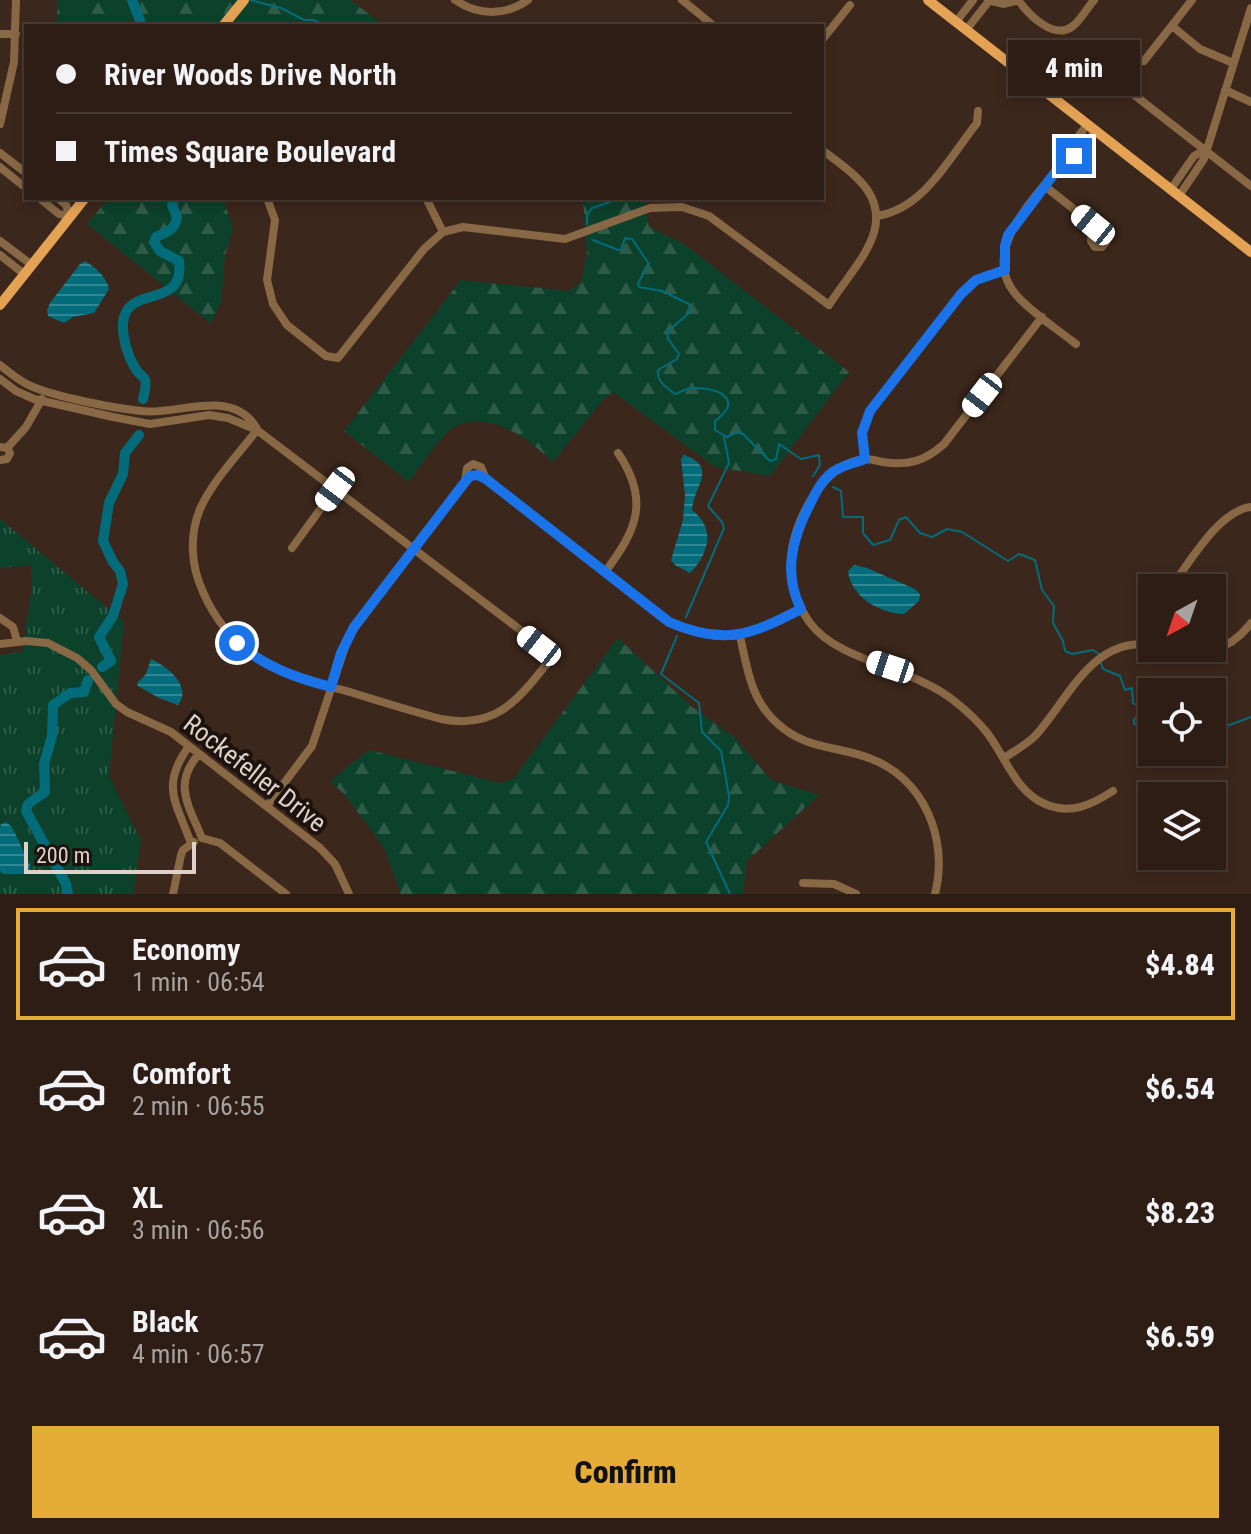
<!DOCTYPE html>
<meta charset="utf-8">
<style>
body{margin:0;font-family:"Roboto Condensed",sans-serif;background:#392a22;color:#f1f3f6;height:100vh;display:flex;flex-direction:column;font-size:30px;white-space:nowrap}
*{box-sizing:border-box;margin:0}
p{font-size:26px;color:#a7a2a0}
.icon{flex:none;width:44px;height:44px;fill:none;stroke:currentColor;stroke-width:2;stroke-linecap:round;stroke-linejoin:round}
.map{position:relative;height:894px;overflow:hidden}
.sheet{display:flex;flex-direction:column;background:#2d1d15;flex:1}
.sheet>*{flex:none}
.banner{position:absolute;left:24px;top:24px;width:800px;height:176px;border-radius:0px;box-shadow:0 4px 12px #0003,0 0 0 2px #483b34;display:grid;align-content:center;height:176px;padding:0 32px;background:#2d1d15}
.needle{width:52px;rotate:220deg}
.buttons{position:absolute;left:1138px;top:574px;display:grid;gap:16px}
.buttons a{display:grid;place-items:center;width:88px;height:88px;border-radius:0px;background:#2d1d15;box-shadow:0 4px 12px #0003,0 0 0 2px #483b34;font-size:40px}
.scale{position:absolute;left:24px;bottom:20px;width:172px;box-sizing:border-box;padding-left:8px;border:4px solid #dfd1ca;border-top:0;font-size:22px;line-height:28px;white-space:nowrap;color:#dfd1ca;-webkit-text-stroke:6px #1c130e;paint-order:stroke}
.end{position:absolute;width:36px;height:36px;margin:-18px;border:10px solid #1a73e8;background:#fff;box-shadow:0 0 0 4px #fff}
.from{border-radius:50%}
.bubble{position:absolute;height:56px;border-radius:0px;background:#2d1d15;box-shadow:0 4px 12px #0003,0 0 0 2px #483b34;font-size:26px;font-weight:800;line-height:56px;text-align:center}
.car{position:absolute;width:24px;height:48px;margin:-24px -12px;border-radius:10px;box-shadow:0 0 6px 2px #0007;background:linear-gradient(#fff 24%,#345 0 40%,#fff 0 76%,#345 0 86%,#fff 0)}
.banner b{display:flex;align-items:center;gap:28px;height:76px;font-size:30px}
.banner b+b{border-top:2px solid #483b34}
.banner i{width:20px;height:20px;background:#f1f3f6}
ul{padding:14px 0 0;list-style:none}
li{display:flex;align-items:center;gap:24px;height:112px;margin:0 16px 12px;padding:0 16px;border:4px solid transparent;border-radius:0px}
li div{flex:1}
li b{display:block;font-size:30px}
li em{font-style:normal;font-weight:800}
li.current{border-color:#e6ad36}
li>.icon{width:72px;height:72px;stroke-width:1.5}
.action{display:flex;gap:16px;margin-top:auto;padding:16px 32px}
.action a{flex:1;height:92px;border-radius:0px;background:#e6ad36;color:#111;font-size:32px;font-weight:800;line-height:92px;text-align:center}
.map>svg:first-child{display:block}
.grass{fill:url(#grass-tufts)}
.forest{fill:url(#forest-firs)}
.water{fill:url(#water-rules)}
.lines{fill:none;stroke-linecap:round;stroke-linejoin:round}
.stream{stroke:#036c7b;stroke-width:2}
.river{stroke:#036c7b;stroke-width:10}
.minor{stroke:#886845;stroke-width:8}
.major{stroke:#e4a254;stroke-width:10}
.route{stroke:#1a73e8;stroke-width:10}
.labels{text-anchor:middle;stroke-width:8;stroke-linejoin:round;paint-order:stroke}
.street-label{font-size:26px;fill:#dfd1ca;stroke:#1c130e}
</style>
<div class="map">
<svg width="1251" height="894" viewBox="0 0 1251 894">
<defs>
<pattern id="grass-tufts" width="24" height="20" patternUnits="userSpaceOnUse" patternTransform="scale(2)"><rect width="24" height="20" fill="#0c412c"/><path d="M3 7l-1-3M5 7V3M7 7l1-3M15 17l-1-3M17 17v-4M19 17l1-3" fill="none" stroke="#2f5b49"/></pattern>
<pattern id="forest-firs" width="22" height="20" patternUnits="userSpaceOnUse" patternTransform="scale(2)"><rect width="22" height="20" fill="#0c412c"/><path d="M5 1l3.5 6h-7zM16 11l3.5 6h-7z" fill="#2f5b49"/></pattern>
<pattern id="water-rules" width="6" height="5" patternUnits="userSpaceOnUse" patternTransform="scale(2)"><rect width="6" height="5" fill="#036c7b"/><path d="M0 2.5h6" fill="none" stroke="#338792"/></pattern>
</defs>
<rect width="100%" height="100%" fill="#3c271c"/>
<!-- grass -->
<path class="grass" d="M0,519l124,103 -15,154 32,65 -8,53h-133v-239l22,-3 10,-65 -1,-22 -31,3z"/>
<!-- forest -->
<path class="forest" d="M58,0h292l35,26h-178l-4,-4 -3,4h-144z
M109,198h114l10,31 -8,26 -4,47 -10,22 -124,-100z
M583,198h61l5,29 35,17 165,128 -79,104 -55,-9 -102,-75 -11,9 -49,61c-24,-21 -59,-51 -95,-37 -16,7 -38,42 -49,57l-65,-51 117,-151 108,11 12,-9 6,-27z
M618,638l74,69 42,30 37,43 48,15 -72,66 -4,33h-342l-17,-46 -39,-53 -15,-14 39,-31 131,33 13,-4z"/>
<!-- water -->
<path class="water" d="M85,261c11,7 21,15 24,28l-15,24 -21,4 -9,6 -16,-7 -1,-6 3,-7 30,-39z
M684,455c35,12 9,32 8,55 23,17 18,43 -2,63l-15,-8 -4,-5 12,-40 2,-25 -4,-36z
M854,565l13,3 48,21 5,5 -1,7 -15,13c-25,-1 -53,-17 -56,-43z
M151,659c16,7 42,28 27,46l-19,-7 -21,-12 -1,-3 9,-9z
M6,822l6,5 18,38v6l-4,3h-23l-3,-3v-43l1,-4z"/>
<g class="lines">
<!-- stream -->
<path class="stream" d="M250,0l31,8 23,12h9l14,6
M587,224v-9l5,-7 18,-6 5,-4
M593,240l25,10h3l4,-12 7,1 17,25 -11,19 1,4 23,4 27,13 1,8 -23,20 1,7 11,15 -2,5 -19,11c-2,11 9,18 17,24 6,-2 11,-6 18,-6 25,0 52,11 22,33v9l12,7 10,-5 6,2 27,27 6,-2 3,-15 22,15 18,-4 1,10 -7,11
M833,487l8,4 2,26h20v16l10,12 17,-5 9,-20 7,-3 14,16 12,4 15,-8 15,3 46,29 11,-7 16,6 7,30 12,16 -1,17 10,18 2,10 7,3 21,-4 6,4
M686,617l38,-89 -2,-6 -14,-16 21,-43 -5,-26
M677,636l-16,38 38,29 3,29 19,19 8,45 -1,9 -22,37 24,52
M1100,660l3,9 17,7 5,14 7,-2 1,15 10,6 -9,11v4l18,6
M1212,738l7,2 4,-5 1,-8 27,-10"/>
<!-- river -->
<path class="river" d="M132,0l10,26
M143,399c1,-5 4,-14 2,-19 -1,-4 -6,-6 -8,-9 -9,-13 -17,-38 -13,-54 9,-31 61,-9 55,-56l-19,-10 -6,-9 2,-5c11,-5 19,-7 21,-20l-5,-12 3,-7
M102,667l9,-6 -12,-24 14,-21 10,-32 -3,-13 -7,-9 -10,-21 6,-38 14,-29 2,-21 14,-18
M68,894l-2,-10 -40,-73 2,-7 17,-12 -1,-28 8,-28 1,-31 17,-12 14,-1 4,-12"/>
<!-- minor -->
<path class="minor" d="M455,0c24,16 50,16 73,0
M682,0l32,26
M988,0l16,4 15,-4
M1018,0c11,15 36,41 55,26 8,-6 14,-18 21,-26
M956,22l17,-22
M1172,26l28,23 33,14
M966,30l23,-29
M0,34h16
M822,40l28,-35
M1119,49l18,13 7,-1 48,-61
M1097,66l154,120
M1225,90l26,12
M0,124l14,-62 2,-62
M1088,124l-20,25 -2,9 8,-2 22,-25
M0,153l26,20
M1066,158c-27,37 -91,93 -48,139 17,18 39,32 58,47
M0,167l26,21
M1046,187l59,47 1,8 -4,5h-7l-4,-6 2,-16
M1171,189l23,-33 11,-6
M1179,196l25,-37 47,-151
M39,198l20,16 11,2
M58,198l8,7 4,11
M267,198l8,22 -8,60 6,24 14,21 39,31 12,2 86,-109 19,-17 20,-5 102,12 85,-31 32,-1 27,9 120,89c24,-39 75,-82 28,-127 -10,-10 -23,-19 -35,-28
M426,198l17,34
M877,216c47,-7 72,-58 100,-93l1,-12
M0,241l32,24
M0,255l24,19
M1042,317l-98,127c-19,17 -36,22 -61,18 -5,-1 -13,-3 -18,-3 -40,4 -66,54 -73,89 -4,27 2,53 18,75 29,39 102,44 143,77 13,10 25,21 35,34 18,24 28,58 57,70 26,11 46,1 68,-13
M0,365c10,8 19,16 31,21 25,11 82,22 110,25 36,5 92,-25 116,18
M0,379l16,12 18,8 79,18 37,7 59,-9 19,3 29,12 291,221 3,5 -2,5c-31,39 -53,69 -108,58 -30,-8 -59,-17 -88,-26 -67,-19 -120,-32 -150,-101 -12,-26 -14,-56 -3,-83 13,-29 38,-54 57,-79
M0,447l7,1 3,5 -3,6 -7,1
M7,448l19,-21 16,-28
M865,459l-3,-26 8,-22 91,-117 15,-14 29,-10
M465,481l2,-13 6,-4 8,3 5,12
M292,548l43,-59
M605,572c32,-42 45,-72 13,-119
M1170,588c20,-25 48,-77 81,-81
M0,618l13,9 4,14
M740,636c7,32 11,65 38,88 27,25 59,22 91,34 55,20 80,81 66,136
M0,644l26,-3 22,2 29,15 14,12 25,34 11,8 44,20 149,116 15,16 14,30
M1147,644l5,-29
M1170,648c35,6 58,5 81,-25
M189,746c-29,40 -13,56 2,97
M199,754c-27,30 -10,52 3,84
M1004,758c10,-7 22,-13 31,-22 34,-37 57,-100 117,-91
M267,806l45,-60 37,-111 121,-159 8,-1 8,4 183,143c59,26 79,13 132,-13
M202,838l18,5 66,51
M803,883l31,1 22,10
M173,894l8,-39 2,-5 11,-8"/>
<!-- major -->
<path class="major" d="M928,0l323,252
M223,26l21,-26
M0,305l85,-107"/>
</g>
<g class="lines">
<!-- route -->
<path class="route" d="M237,643c28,24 59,35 94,44l10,-34 13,-26 111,-145 5,-6 8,-1 8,4 183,143c55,24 82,13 132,-13 -18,-35 -9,-70 8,-103 6,-12 11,-23 21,-32 11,-9 22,-10 35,-15l-3,-26 8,-22 91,-117 15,-14 29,-10v-24l3,-11 58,-77 8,-2"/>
</g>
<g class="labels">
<!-- street labels -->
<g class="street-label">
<text transform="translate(255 773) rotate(38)" y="9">Rockefeller Drive</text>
</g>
</g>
</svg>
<div class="buttons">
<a><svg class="needle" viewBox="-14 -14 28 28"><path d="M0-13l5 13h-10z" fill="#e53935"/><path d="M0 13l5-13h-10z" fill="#a7a2a0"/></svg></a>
<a><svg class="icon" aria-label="locate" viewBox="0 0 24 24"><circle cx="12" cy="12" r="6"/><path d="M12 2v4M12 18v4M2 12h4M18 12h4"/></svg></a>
<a><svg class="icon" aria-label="layers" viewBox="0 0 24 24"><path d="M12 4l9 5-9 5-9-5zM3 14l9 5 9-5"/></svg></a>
</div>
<div class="scale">200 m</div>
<i class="end from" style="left:237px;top:643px"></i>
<i class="end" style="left:1074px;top:156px"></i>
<div class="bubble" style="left:1008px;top:40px;width:132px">4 min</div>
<i class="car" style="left:1093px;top:225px;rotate:309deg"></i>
<i class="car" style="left:982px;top:395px;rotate:218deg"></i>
<i class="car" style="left:335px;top:489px;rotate:217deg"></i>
<i class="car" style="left:539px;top:646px;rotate:308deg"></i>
<i class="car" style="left:890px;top:667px;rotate:288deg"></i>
<div class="banner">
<b><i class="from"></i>River Woods Drive North</b>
<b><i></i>Times Square Boulevard</b>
</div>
</div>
<section class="sheet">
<ul>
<li class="current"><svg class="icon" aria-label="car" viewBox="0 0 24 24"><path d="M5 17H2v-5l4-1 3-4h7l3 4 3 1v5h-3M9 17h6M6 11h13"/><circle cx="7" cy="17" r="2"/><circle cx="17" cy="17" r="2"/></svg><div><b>Economy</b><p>1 min · 06:54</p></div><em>$4.84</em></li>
<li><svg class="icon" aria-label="car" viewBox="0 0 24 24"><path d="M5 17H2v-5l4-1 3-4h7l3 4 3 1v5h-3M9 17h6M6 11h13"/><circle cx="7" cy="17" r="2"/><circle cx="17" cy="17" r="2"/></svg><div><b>Comfort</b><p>2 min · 06:55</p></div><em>$6.54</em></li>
<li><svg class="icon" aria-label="car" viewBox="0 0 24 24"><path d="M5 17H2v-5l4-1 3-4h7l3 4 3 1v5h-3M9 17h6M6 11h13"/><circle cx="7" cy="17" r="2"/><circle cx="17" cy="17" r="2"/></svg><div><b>XL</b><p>3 min · 06:56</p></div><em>$8.23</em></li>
<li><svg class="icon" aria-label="car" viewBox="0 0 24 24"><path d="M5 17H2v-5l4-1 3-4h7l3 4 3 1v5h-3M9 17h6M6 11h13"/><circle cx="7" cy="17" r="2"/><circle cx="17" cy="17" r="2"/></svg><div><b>Black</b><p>4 min · 06:57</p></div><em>$6.59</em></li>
</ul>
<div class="action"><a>Confirm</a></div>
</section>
